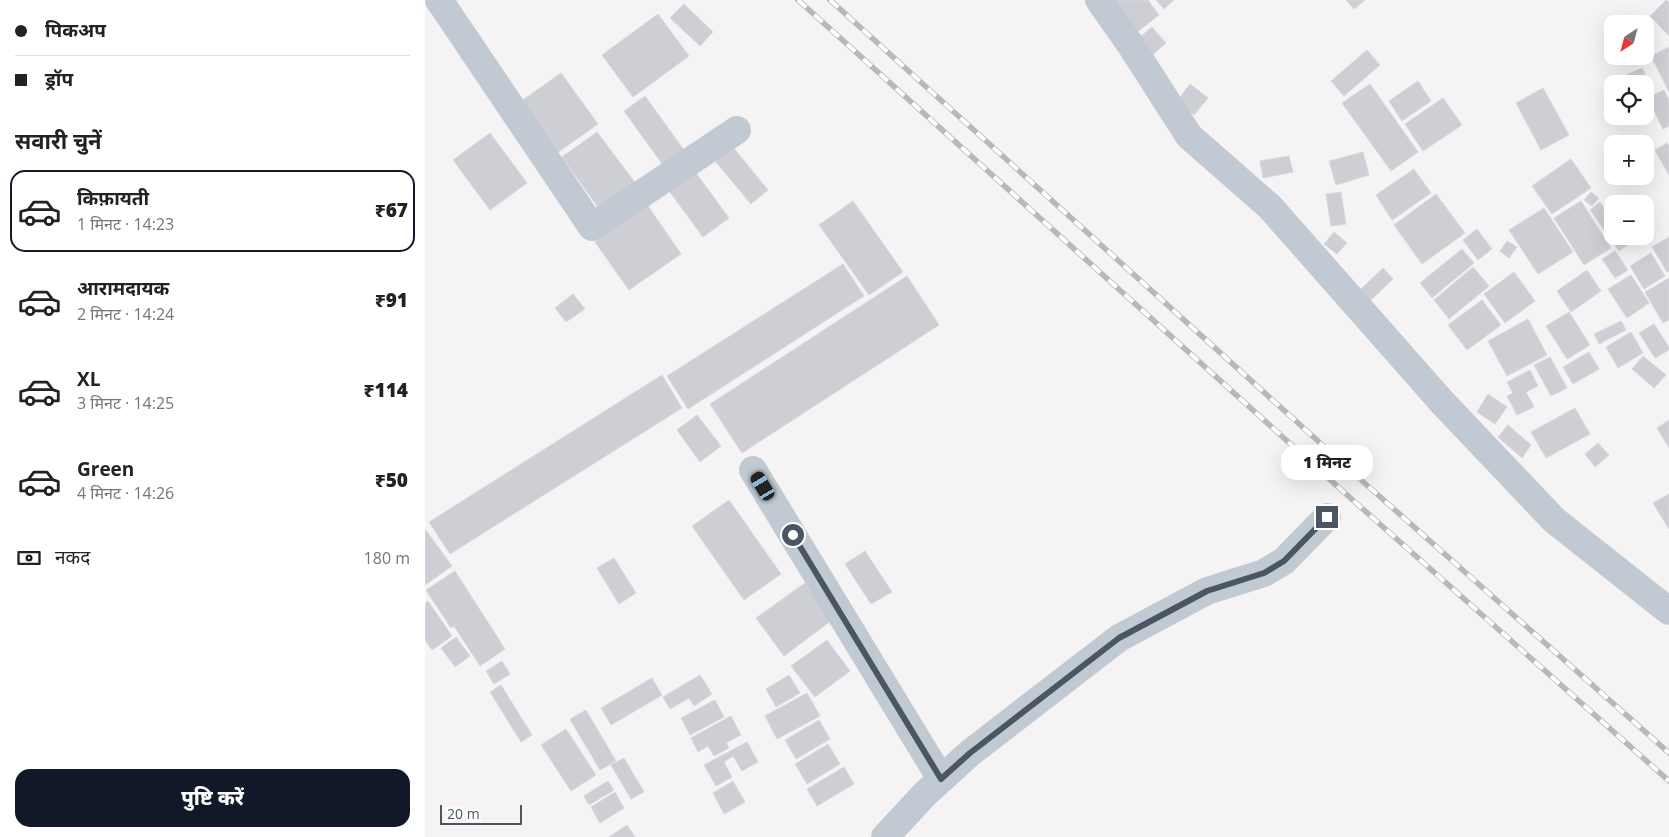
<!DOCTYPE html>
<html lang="hi">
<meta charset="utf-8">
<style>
body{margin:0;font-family:"Open Sans","Noto Sans Devanagari",sans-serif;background:#f2f2f2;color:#222;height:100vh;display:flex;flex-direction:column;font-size:19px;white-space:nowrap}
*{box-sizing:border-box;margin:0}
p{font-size:16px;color:#767676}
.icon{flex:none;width:28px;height:28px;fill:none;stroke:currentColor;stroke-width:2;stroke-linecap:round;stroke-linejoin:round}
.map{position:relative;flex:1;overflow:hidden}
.sheet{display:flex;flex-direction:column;background:#fff;width:425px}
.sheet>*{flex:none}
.guide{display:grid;align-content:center;height:110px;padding:0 15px;background:#fff}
.needle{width:32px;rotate:216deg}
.tools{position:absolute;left:1179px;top:15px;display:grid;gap:10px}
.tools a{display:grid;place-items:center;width:50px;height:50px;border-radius:10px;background:#fff;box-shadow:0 5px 20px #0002;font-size:25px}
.scale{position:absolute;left:15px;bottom:12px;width:82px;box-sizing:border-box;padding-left:5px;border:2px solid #4a5661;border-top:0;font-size:14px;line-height:18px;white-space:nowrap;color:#4a5661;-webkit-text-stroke:4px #fff;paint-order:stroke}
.end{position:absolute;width:22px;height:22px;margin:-11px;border:6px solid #4a5661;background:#fff;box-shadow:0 0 0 2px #fff}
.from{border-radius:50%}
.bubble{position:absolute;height:35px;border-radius:15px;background:#fff;box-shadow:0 5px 20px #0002;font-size:16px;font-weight:800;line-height:35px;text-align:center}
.car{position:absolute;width:15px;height:30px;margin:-15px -8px;border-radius:6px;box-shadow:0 0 4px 1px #0007;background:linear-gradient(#222 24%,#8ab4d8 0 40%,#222 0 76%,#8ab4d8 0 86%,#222 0)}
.guide b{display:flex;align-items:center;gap:18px;height:48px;font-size:19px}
.guide b+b{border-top:1px solid #e0e0e0}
.guide i{width:12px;height:12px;background:#222}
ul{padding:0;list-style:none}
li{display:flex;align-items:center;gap:15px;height:82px;margin:0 10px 8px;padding:0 5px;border:2px solid transparent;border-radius:15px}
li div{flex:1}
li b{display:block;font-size:19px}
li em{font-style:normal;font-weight:800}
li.selected{border-color:#111827}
li>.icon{width:45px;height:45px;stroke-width:1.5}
h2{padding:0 15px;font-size:22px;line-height:60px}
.pay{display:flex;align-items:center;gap:12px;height:55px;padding:0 15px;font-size:19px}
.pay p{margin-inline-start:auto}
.button{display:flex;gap:10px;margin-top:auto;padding:10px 15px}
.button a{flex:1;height:58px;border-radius:15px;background:#111827;color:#fff;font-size:20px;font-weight:800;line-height:58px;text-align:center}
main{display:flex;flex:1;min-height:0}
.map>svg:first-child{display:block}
.building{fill:#cdcfd5;stroke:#d7d9de}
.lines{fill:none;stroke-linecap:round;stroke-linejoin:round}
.minor{stroke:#c1cad2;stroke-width:28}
.rail-casing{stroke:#b5b8bd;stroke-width:5.5}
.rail{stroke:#fff;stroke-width:4;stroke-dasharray:11;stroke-linecap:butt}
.route{stroke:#4a5661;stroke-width:6}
</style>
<main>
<section class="sheet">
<div class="guide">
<b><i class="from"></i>पिकअप</b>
<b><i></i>ड्रॉप</b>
</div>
<h2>सवारी चुनें</h2>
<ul>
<li class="selected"><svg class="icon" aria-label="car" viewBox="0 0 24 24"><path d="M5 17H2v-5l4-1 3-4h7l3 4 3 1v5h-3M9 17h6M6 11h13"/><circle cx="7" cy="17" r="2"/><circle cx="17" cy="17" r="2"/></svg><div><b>किफ़ायती</b><p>1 मिनट · 14:23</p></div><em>₹67</em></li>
<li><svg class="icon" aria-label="car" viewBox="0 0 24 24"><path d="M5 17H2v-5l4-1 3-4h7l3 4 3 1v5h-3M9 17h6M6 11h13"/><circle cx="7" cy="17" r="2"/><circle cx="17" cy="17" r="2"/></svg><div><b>आरामदायक</b><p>2 मिनट · 14:24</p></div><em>₹91</em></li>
<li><svg class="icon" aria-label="car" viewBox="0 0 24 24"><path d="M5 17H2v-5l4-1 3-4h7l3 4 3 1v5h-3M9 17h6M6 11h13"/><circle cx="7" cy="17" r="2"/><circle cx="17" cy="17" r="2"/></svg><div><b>XL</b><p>3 मिनट · 14:25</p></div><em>₹114</em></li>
<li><svg class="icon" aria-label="car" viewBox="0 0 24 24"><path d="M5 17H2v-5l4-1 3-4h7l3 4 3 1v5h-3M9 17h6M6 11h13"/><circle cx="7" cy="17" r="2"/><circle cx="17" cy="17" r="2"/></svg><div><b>Green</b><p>4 मिनट · 14:26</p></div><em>₹50</em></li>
</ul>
<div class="pay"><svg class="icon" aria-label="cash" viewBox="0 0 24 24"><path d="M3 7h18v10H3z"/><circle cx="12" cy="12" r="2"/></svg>नकद<p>180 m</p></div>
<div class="button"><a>पुष्टि करें</a></div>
</section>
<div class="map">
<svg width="1244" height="837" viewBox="0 0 1244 837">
<rect width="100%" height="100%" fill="#f5f3f3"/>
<!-- building -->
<path class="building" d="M679,0h44l11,15 -27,21z
M731,0h18l-10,9z
M921,0h19l-11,9z
M1241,0l3,2v34l-19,-20z
M259,4l29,28 -13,14 -30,-28z
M233,14l31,42 -56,41 -31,-42z
M727,27l14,16 -17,15 -14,-17z
M1244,47v45l-18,-36z
M942,50l13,15 -36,31 -13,-15z
M1217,68l9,19 -6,3v-6h-28l-2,-4z
M136,73l37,51 -41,29 -37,-51z
M993,81l13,20 -29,20 -13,-20z
M765,84l18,14 -14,17 -17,-14z
M945,84l48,68 -27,19 -49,-68z
M1118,88l26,47 -28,15 -25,-47z
M1239,90l5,10v26l-6,3 -15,-31z
M220,96l39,54 -21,15 -39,-54z
M1018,98l19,27 -39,26 -18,-27z
M172,132l39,52 -36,26 -38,-53z
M65,133l37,50 -37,27 -37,-50z
M1242,143l2,3v29l-14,-25z
M307,146l36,44 -17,14 -36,-43z
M938,152l6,23 -33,10 -7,-24z
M864,156l4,16 -30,6 -3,-17z
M1146,159l20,29 -39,26 -20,-28z
M265,165l39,53 -26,19 -39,-53z
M989,169l17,24 -39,27 -16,-25z
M916,192l5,32 -15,2 -5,-32z
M1166,192l8,6 -7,8 -8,-6z
M1011,194l29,39 -43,31 -28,-39z
M428,201l50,71 -34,23 -50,-70z
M1156,201l30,47 -27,17 -30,-47z
M1175,202l13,18v16h11l5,8 -10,7 -29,-41z
M223,206l33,48 -52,36 -34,-48z
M1119,208l29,44 -35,22 -29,-44z
M1052,229l15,20 -14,11 -15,-20z
M909,232l13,11 -10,11 -13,-10z
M1244,237v34l-2,1 -15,-25z
M1082,241l10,6 -8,11 -9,-7z
M1037,249l12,14 -42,35 -12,-15z
M1190,251l13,19 -13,8 -13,-19z
M1226,253l14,23 -21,13 -14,-23z
M418,264l21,32 -176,113 -21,-33z
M1048,267l16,19 -40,33 -15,-19z
M958,268l10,11 -23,22 -10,-11z
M1162,270l14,21 -30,21 -14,-21z
M1089,272l21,29 -30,22 -21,-29z
M1206,275l18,28 -22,15 -19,-29z
M482,276l32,49 -197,128 -32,-49z
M1244,278v42l-6,3 -18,-31z
M148,294l12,15 -19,13 -11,-14z
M1057,300l19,25 -34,25 -19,-25z
M1144,312l21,33 -23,14 -21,-33z
M1103,319l19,36 -40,21 -19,-35z
M1196,321l5,9 -27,14 -5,-10z
M1229,324l15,23v3l-14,8 -16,-25z
M1206,332l12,21 -25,15 -12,-21z
M1164,352l10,17 -26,15 -10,-17z
M1218,356l23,19 -12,13 -22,-19z
M1125,357l17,31 -16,8 -17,-31z
M1105,370l8,16 -12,6 8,15 -17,8 -10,-19 6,-3 -6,-11z
M237,375l20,33 -232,146 -21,-32z
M1063,394l19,13 -12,17 -18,-12z
M1150,408l15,26 -44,24 -15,-26z
M272,415l24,31 -21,16 -23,-32z
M1244,420v28l-12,-20z
M1083,425l23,20 -9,13 -24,-21z
M1173,443l11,12 -14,12 -10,-13z
M1244,494v35l-16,-26z
M304,500l52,74 -37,26 -52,-74z
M0,529l27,37 -27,19z
M440,551l27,41 -21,12 -26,-40z
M189,558l22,35 -17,11 -22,-36z
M30,571l50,78 -25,17 -26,-40 -3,2 -25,-38z
M380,583l27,37 -48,36 -28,-38z
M3,601l24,35 -20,14 -7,-10v-37z
M31,637l14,19 -15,11 -14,-19z
M402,640l23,31 -35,26 -24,-31z
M77,661l8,13 -16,10 -8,-13z
M275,675l12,19 -18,12 -5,-8 -19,11 -7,-12z
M364,675l11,18 -24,14 -10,-18z
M227,678l10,17 -51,30 -10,-17z
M76,685l31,50 -11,7 -31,-50z
M382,693l13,23 -43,23 -12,-23z
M290,700l9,17 -34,18 -9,-17z
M161,710l30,51 -16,9 -30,-51z
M306,716l10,19 -15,8 3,5 -15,8 -6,-10 -10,6 -7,-14z
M394,720l11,19 -34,20 -11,-19z
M141,729l30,46 -25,16 -30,-46z
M322,742l11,20 -16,9 -9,-15 -9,6 8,15 -16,9 -12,-21z
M403,744l12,20 -33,20 -12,-20z
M199,758l20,34 -13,7 -20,-34z
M419,767l10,17 -37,22 -10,-17z
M183,781l6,9 -25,15 -5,-9z
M308,781l12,21 -21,12 -11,-21z
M190,792l9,16 -24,15 -9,-16z
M202,825l8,12h-26z"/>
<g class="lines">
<!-- minor -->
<path class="minor" d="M14,0l153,227 145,-97
M674,0l31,44 59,92 81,71 172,195 112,118 115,91
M328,470l188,309
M460,837l40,-43 45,-41 149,-115 88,-47 57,-18 20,-12 43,-44"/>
<defs>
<path id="rail" d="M373,0l548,494 323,287
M405,0l530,479 309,274"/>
</defs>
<!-- rail casing -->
<use href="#rail" class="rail-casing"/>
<!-- rail -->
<use href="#rail" class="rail"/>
</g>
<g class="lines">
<!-- route -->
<path class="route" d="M368,535l148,244 29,-26 149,-115 88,-47 57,-18 20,-12 43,-44"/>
</g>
</svg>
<div class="tools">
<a><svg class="needle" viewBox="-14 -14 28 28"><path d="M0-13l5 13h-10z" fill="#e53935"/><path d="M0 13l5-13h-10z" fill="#767676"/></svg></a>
<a><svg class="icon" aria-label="locate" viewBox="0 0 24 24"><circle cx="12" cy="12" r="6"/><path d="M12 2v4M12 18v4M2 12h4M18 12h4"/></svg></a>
<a>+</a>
<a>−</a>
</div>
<div class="scale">20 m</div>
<i class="end from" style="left:368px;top:535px"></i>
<i class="end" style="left:902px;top:517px"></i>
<div class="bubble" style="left:856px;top:445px;width:92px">1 मिनट</div>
<i class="car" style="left:338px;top:486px;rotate:329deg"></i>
</div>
</main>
